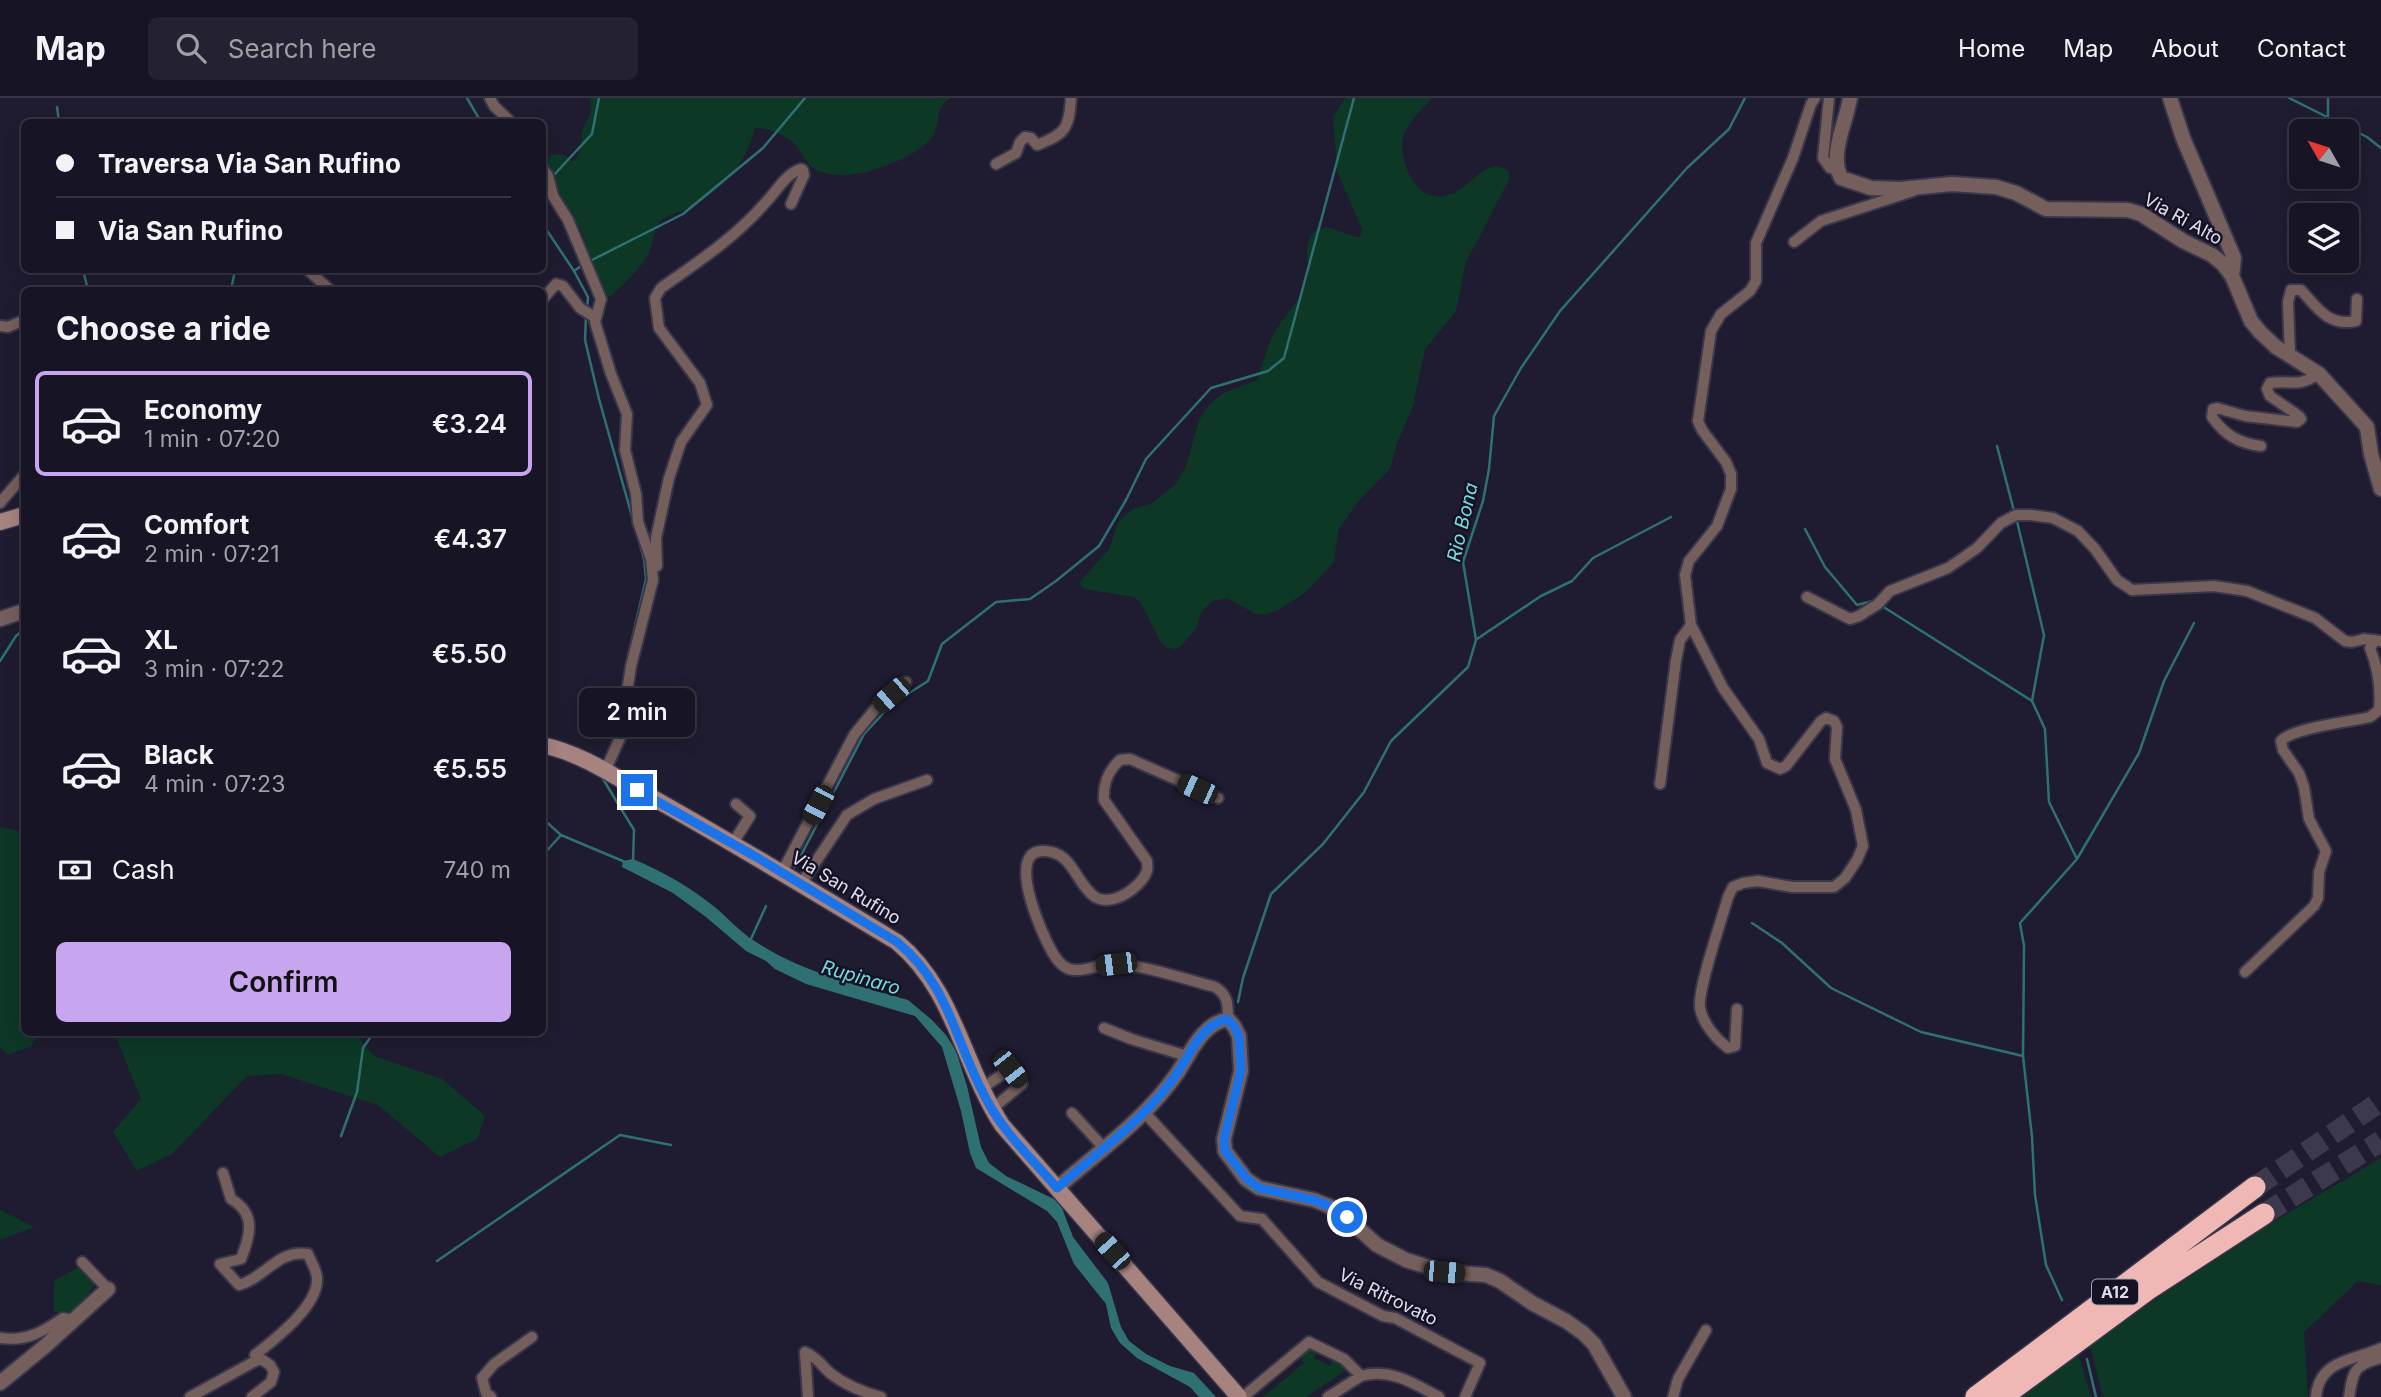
<!DOCTYPE html>
<meta charset="utf-8">
<style>
body{margin:0;font-family:Inter,sans-serif;background:#242232;color:#f1f3f6;height:100vh;display:flex;flex-direction:column;font-size:26px;white-space:nowrap}
*{box-sizing:border-box;margin:0}
p{font-size:23px;color:#9e9fa7}
.icon{flex:none;width:38px;height:38px;fill:none;stroke:currentColor;stroke-width:2;stroke-linecap:round;stroke-linejoin:round}
.map{position:relative;flex:1;overflow:hidden}
.drawer{position:absolute;left:21px;top:189px;width:525px;height:749px;display:flex;flex-direction:column;background:#171525;border-radius:10px;box-shadow:0 4px 18px #0003,0 0 0 2px #363442}
.drawer>*{flex:none}
.banner{position:absolute;left:21px;top:21px;width:525px;height:154px;border-radius:10px;box-shadow:0 4px 18px #0003,0 0 0 2px #363442;display:grid;align-content:center;height:154px;padding:0 35px;background:#171525}
.needle{width:46px;rotate:309deg}
.tools{position:absolute;left:2289px;top:21px;display:grid;gap:14px}
.tools a{display:grid;place-items:center;width:70px;height:70px;border-radius:10px;background:#171525;box-shadow:0 4px 18px #0003,0 0 0 2px #363442;font-size:35px}
.end{position:absolute;width:32px;height:32px;margin:-16px;border:9px solid #1a73e8;background:#fff;box-shadow:0 0 0 4px #fff}
.from{border-radius:50%}
.bubble{position:absolute;height:49px;border-radius:10px;background:#171525;box-shadow:0 4px 18px #0003,0 0 0 2px #363442;font-size:23px;font-weight:600;line-height:49px;text-align:center}
.car{position:absolute;width:21px;height:42px;margin:-21px -10px;border-radius:9px;box-shadow:0 0 5px 2px #0007;background:linear-gradient(#222 24%,#8ab4d8 0 40%,#222 0 76%,#8ab4d8 0 86%,#222 0)}
.banner b{display:flex;align-items:center;gap:24px;height:66px;font-size:26px}
.banner b+b{border-top:2px solid #363442}
.banner i{width:18px;height:18px;background:#f1f3f6}
ul{padding:0;list-style:none}
li{display:flex;align-items:center;gap:21px;height:105px;margin:0 14px 10px;padding:0 21px;border:4px solid transparent;border-radius:10px}
li div{flex:1}
li b{display:block;font-size:26px}
li em{font-style:normal;font-weight:600}
li.active{border-color:#c7a6ef}
li>.icon{width:63px;height:63px;stroke-width:1.5}
h2{padding:0 35px;font-size:32px;line-height:84px}
.pay{display:flex;align-items:center;gap:18px;height:77px;padding:0 35px;font-size:26px}
.pay p{margin-inline-start:auto}
.button{display:flex;gap:14px;margin-top:auto;padding:14px 35px}
.button a{flex:1;height:80px;border-radius:10px;background:#c7a6ef;color:#111;font-size:28px;font-weight:600;line-height:80px;text-align:center}
header{display:flex;align-items:center;gap:42px;box-sizing:border-box;height:98px;padding:0 35px;background:#171525;border-bottom:2px solid #363442}
header strong{font-size:33px}
nav{display:flex;gap:38px;margin-inline-start:auto;font-size:24px}
.search{width:490px;height:63px;background:#242232;display:flex;align-items:center;gap:18px;box-sizing:border-box;padding:0 24px;border-radius:10px;color:#9e9fa7;font-size:26px}
.map>svg:first-child{display:block}
.green{fill:#0d3826}
.water{fill:#2f7173}
.lines{fill:none;stroke-linecap:round;stroke-linejoin:round}
.stream{stroke:#2f7173;stroke-width:2.5}
.motorway-tunnel{stroke:#3c394d;stroke-width:21;stroke-dasharray:21 10;stroke-linecap:butt}
.minor-casing{stroke:#3a374b;stroke-width:14}
.tertiary-casing{stroke:#3a374b;stroke-width:18}
.secondary-casing{stroke:#3a374b;stroke-width:19}
.motorway-casing{stroke:#3a374b;stroke-width:24}
.minor{stroke:#755f5d;stroke-width:10}
.tertiary{stroke:#755f5d;stroke-width:14}
.secondary{stroke:#a78380;stroke-width:16}
.motorway{stroke:#f0b8b4;stroke-width:21}
.route{stroke:#1a73e8;stroke-width:9}
.labels{text-anchor:middle;stroke-width:5;stroke-linejoin:round;paint-order:stroke}
.shield{fill:#161226;stroke:#a3a1b1;stroke-width:2}
.shield-label{font-size:16px;font-weight:bold;fill:#e0deed}
.street-label{font-size:18px;fill:#e0deed;stroke:#161226}
.water-label{font-size:19px;font-style:italic;fill:#75dce0;stroke:#161226}
</style>
<header>
<strong>Map</strong>
<div class="search"><svg class="icon" aria-label="search" viewBox="0 0 24 24"><circle cx="10" cy="10" r="6"/><path d="M15 15l6 6"/></svg>Search here</div>
<nav><a>Home</a><a>Map</a><a>About</a><a>Contact</a></nav>
</header>
<div class="map">
<svg width="2381" height="1299" viewBox="0 0 2381 1299">
<rect width="100%" height="100%" fill="#1f1c31"/>
<!-- green -->
<path class="green" d="M590,0h361c-17,9 -10,21 -17,36 -10,21 -72,44 -95,41 -7,0 -21,-3 -26,-7 -6,-5 -11,-15 -16,-21 -9,-12 -28,-19 -42,-19 -9,37 -33,62 -66,80 -9,5 -22,6 -29,14 -7,7 -6,20 -11,30 -8,17 -25,32 -38,44h-4l-14,-28 -12,-38 -30,-50 -4,-16 1,-7c10,-5 16,-3 24,4l4,-2 5,-12 1,-16 9,-19z
M1345,0h87c-10,11 -29,29 -30,45 0,28 18,65 52,50 13,-6 26,-24 41,-27 6,0 10,3 15,6l-1,8 -43,82 -10,49 -31,38 -12,57 -16,37 -7,26 -34,35 -18,27 -4,31 -28,30 -26,17 -15,6 -9,-1 -29,-16 -15,3 -11,11 -4,15 -16,19 -7,3 -8,-2 -6,-6 -19,-38 -7,-6 -50,-8 -5,-6 31,-35 8,-26 15,-13 18,-5 25,-20 10,-18 13,-46 10,-15 14,-12 34,-13c6,-16 10,-35 19,-50 9,-15 24,-29 30,-46 6,-14 -5,-40 8,-52 14,-12 31,5 46,5l2,-8 -25,-58 -4,-54z
M0,729l24,5v200l16,1 -9,13 -23,9 -8,-8z
M114,934l241,1 19,23 68,23 43,37 -8,23 -37,18 -62,-52 -97,-31 -34,2 -75,78 -35,17 -24,-39 28,-33z
M2381,1060v127l-23,-4 -54,51 4,65h-205l-11,-44 -5,-8 181,-120z
M0,1112l34,17 -34,13z
M82,1167l15,15 -21,33 -22,-1v-31z
M1313,1249l5,3 -4,8 16,8 4,-8 12,12 -40,27h-43l41,-34 -4,-6z
M2078,1255l13,44h-74z"/>
<!-- water -->
<path class="water" d="M633,761c31,13 57,28 83,49 12,10 23,23 37,32 47,32 101,44 155,60l24,20 14,15 10,16 11,35 14,61 8,16 17,13 48,23 8,9 11,29 35,46 13,44 8,14 17,13 24,12 24,7 22,24h-17l-9,-10 -53,-29 -17,-15 -9,-15 -5,-24 -32,-40 -17,-42 -10,-11 -71,-43 -6,-15 -9,-42 -19,-64 -27,-31 -109,-32 -31,-15 -9,-8 -20,-10 -40,-34 -33,-24 -51,-26 1,-6z"/>
<g class="lines">
<!-- stream -->
<path class="stream" d="M467,0l14,24
M2289,0l78,39 14,11
M57,9l2,15
M2328,20v-20
M553,78l39,-42 7,-36
M542,125l32,48 14,26 -1,12
M590,163l93,-47 80,-66 42,-50
M83,172l5,20
M574,173l10,-7
M231,192l4,-20
M586,217l-1,25 14,59 45,160 2,20 -17,73
M1997,348l17,65
M2016,419l28,118 -12,66
M1805,431l20,38 32,38 16,-4
M1882,508l150,95 13,28 4,73 28,57 -57,64 4,23 -1,110 9,81 3,58 11,70 16,35
M1477,541l64,-43 31,-15 21,-23 78,-41
M0,563l16,-25 8,-7
M603,681l31,51 -1,31
M542,720l19,17 64,27
M542,758l19,-21
M2077,761l62,-106 25,-72 30,-58
M795,769l69,-133 28,-30 36,-23 14,-37 54,-42 34,-3 26,-18 43,-35 27,-46 20,-41 65,-71 57,-17 16,-13 70,-260
M1752,825l30,20 49,45 90,44 102,24
M750,843l16,-35
M1238,904l5,-24 28,-84 52,-50 41,-52 27,-51 77,-74 8,-27 -13,-78 20,-61 6,-32 5,-53 27,-48 39,-57 127,-143 42,-39 16,-31
M341,1038l16,-44 6,-44 11,-16
M437,1163l183,-126 51,10
M2087,1261l9,38"/>
<!-- motorway-tunnel -->
<path class="motorway-tunnel" d="M2255,1089l126,-86
M2264,1116l117,-73"/>
<defs>
<path id="minor" d="M490,0l4,8 17,16
M1829,0l-6,60 7,10 7,2
M996,66l20,-11 4,-11 5,-5 6,1 6,7c29,-11 32,-17 34,-47
M542,69l6,9 5,20 15,24 33,79 -6,23 16,52 16,40 -2,36 11,44 2,28 13,37 2,21 -22,86 -11,72 -15,33
M1794,144l27,-21 92,-30
M308,172l22,20
M542,202l14,-16 7,2 17,22 16,10
M0,228l8,1 16,-7
M2290,257l-2,-53 3,-12h10c16,18 28,37 55,31l1,-22
M2261,348c-23,-3 -36,-11 -49,-29l1,-8 4,-1 28,8 52,6 4,-3 -2,-3 -29,-20 -3,-7 3,-6c23,-3 26,5 49,-9
M0,405l24,-28
M657,468l-1,-28 13,-60 12,-36 26,-37 -7,-22 -41,-55 -4,-30 6,-10c37,-26 75,-51 105,-86 11,-11 19,-28 35,-33l2,1 1,5 -13,29
M1807,499l43,22 9,-3 19,-12 12,-13 58,-23 29,-20 24,-25 15,-8h15l22,3 25,13 17,18 22,31 15,10 82,-4 33,5 68,27 30,23 7,1 12,-3 17,2
M1660,686l16,-124 4,-20 11,-15
M1218,700l-88,-39 -10,1c-12,11 -17,23 -16,40l43,61c0,3 1,7 0,10 -6,17 -35,36 -52,26 -17,-11 -22,-41 -44,-45 -52,-12 -8,86 3,103 5,8 11,15 21,15 13,1 27,-7 41,-6 31,2 69,15 99,23 13,8 13,17 13,32
M733,745l17,-27 -14,-12
M782,774l72,-137 22,-27 30,-26
M801,786l46,-69 27,-16 53,-19
M2245,874l69,-66 4,-8 1,-26 7,-21 -17,-32 -5,-32 -5,-14 -16,-23 -2,-9c11,-13 68,-19 89,-24l9,-7c2,-21 -1,-42 -9,-62l5,-8
M1737,911l-2,37 -7,2c-12,-9 -25,-24 -28,-40 -3,-18 22,-89 28,-111l5,-10 10,-4 15,-2 34,6h42l11,-9 12,-18 6,-14 -7,-36 -21,-51 2,-32 -3,-6 -8,-3 -5,3 -35,45 -6,3 -13,-6 -8,-24 -36,-51 -32,-63 -6,-50 4,-14 28,-35 14,-37v-15l-5,-12 -24,-32 -4,-9 13,-90 10,-17 29,-23 6,-10v-38l37,-85 18,-54 4,-6
M1104,930l27,11 56,17
M981,991l29,-20 12,15 -30,25
M1144,1014l96,104 22,3 56,63 65,34 12,2 85,45 -15,34
M1072,1015l31,34
M223,1075l8,26c26,15 19,37 10,60l-21,5 19,21c26,-7 39,-36 69,-31 3,8 10,18 9,26 0,27 -42,59 -62,75l15,10 4,7 -3,10 -19,15
M82,1164l26,27
M0,1240c25,4 43,-6 63,-20l10,2
M190,1299l69,-38
M491,1299l-5,-4 -4,-15 12,-14 38,-27
M808,1299l-3,-45c12,5 16,13 25,21 15,12 32,19 51,24
M1243,1299l66,-55 35,17 17,17c30,-8 52,7 78,21
M1328,1299l33,-21
M1673,1299l5,-18 28,-49
M2316,1299c3,-38 38,-36 65,-49
M2349,1299c4,-26 5,-32 32,-39"/>
<path id="tertiary" d="M1850,0c-4,26 -21,55 -9,80l30,10 29,1 52,-5 44,3 20,6 30,16 82,1 13,4 42,27 29,14 11,9 9,12 19,45 9,11 16,15 43,27 48,53 4,27 10,35
M2170,0l13,40 51,120 -2,18
M0,521l24,-8
M1057,1090c41,-36 90,-70 121,-116 13,-20 24,-48 50,-53l6,7 5,10 2,35 -17,68 1,12 21,28 13,9 55,12 15,6 18,12 30,27 29,15 38,12 42,3 14,6 32,22 34,18 17,12 11,11 30,53
M0,1285l44,-36 64,-58"/>
<path id="secondary" d="M0,424l24,-7
M542,647c40,8 76,34 111,53 82,46 163,95 244,144 57,47 66,123 105,183l237,272"/>
<path id="motorway" d="M1976,1299l279,-210
M2002,1299l145,-107 117,-76"/>
</defs>
<!-- minor casing -->
<use href="#minor" class="minor-casing"/>
<!-- tertiary casing -->
<use href="#tertiary" class="tertiary-casing"/>
<!-- secondary casing -->
<use href="#secondary" class="secondary-casing"/>
<!-- motorway casing -->
<use href="#motorway" class="motorway-casing"/>
<!-- minor -->
<use href="#minor" class="minor"/>
<!-- tertiary -->
<use href="#tertiary" class="tertiary"/>
<!-- secondary -->
<use href="#secondary" class="secondary"/>
<!-- motorway -->
<use href="#motorway" class="motorway"/>
</g>
<g class="lines">
<!-- route -->
<path class="route" d="M637,692l121,68 139,84c54,44 59,105 92,162 17,31 45,57 68,84 41,-36 90,-70 121,-116 13,-20 24,-48 49,-53l7,7 5,11 2,34 -17,68 1,12 22,28 12,9 55,12 15,6 18,11"/>
</g>
<g class="labels">
<!-- shield labels -->
<rect class="shield" x="2092" y="1181.5" width="46" height="25" rx="5"/>
<g class="shield-label">
<text x="2115" y="1200">A12</text>
</g>
<!-- street labels -->
<g class="street-label">
<text transform="translate(2183 121) rotate(29)" y="6">Via Ri Alto</text>
<text transform="translate(846 790) rotate(31)" y="6">Via San Rufino</text>
<text transform="translate(1388 1199) rotate(26)" y="6">Via Ritrovato</text>
</g>
<!-- water labels -->
<g class="water-label">
<text transform="translate(1462 424) rotate(-77)" y="7">Rio Bona</text>
<text transform="translate(861 879) rotate(16)" y="7">Rupinaro</text>
</g>
</g>
</svg>
<div class="tools">
<a><svg class="needle" viewBox="-14 -14 28 28"><path d="M0-13l5 13h-10z" fill="#e53935"/><path d="M0 13l5-13h-10z" fill="#9e9fa7"/></svg></a>
<a><svg class="icon" aria-label="layers" viewBox="0 0 24 24"><path d="M12 4l9 5-9 5-9-5zM3 14l9 5 9-5"/></svg></a>
</div>
<i class="end from" style="left:1347px;top:1119px"></i>
<i class="end" style="left:637px;top:692px"></i>
<div class="bubble" style="left:579px;top:590px;width:116px">2 min</div>
<i class="car" style="left:891px;top:597px;rotate:229deg"></i>
<i class="car" style="left:1197px;top:691px;rotate:294deg"></i>
<i class="car" style="left:818px;top:707px;rotate:208deg"></i>
<i class="car" style="left:1116px;top:866px;rotate:263deg"></i>
<i class="car" style="left:1010px;top:971px;rotate:142deg"></i>
<i class="car" style="left:1112px;top:1153px;rotate:318deg"></i>
<i class="car" style="left:1444px;top:1174px;rotate:95deg"></i>
<div class="banner">
<b><i class="from"></i>Traversa Via San Rufino</b>
<b><i></i>Via San Rufino</b>
</div>
<section class="drawer">
<h2>Choose a ride</h2>
<ul>
<li class="active"><svg class="icon" aria-label="car" viewBox="0 0 24 24"><path d="M5 17H2v-5l4-1 3-4h7l3 4 3 1v5h-3M9 17h6M6 11h13"/><circle cx="7" cy="17" r="2"/><circle cx="17" cy="17" r="2"/></svg><div><b>Economy</b><p>1 min · 07:20</p></div><em>€3.24</em></li>
<li><svg class="icon" aria-label="car" viewBox="0 0 24 24"><path d="M5 17H2v-5l4-1 3-4h7l3 4 3 1v5h-3M9 17h6M6 11h13"/><circle cx="7" cy="17" r="2"/><circle cx="17" cy="17" r="2"/></svg><div><b>Comfort</b><p>2 min · 07:21</p></div><em>€4.37</em></li>
<li><svg class="icon" aria-label="car" viewBox="0 0 24 24"><path d="M5 17H2v-5l4-1 3-4h7l3 4 3 1v5h-3M9 17h6M6 11h13"/><circle cx="7" cy="17" r="2"/><circle cx="17" cy="17" r="2"/></svg><div><b>XL</b><p>3 min · 07:22</p></div><em>€5.50</em></li>
<li><svg class="icon" aria-label="car" viewBox="0 0 24 24"><path d="M5 17H2v-5l4-1 3-4h7l3 4 3 1v5h-3M9 17h6M6 11h13"/><circle cx="7" cy="17" r="2"/><circle cx="17" cy="17" r="2"/></svg><div><b>Black</b><p>4 min · 07:23</p></div><em>€5.55</em></li>
</ul>
<div class="pay"><svg class="icon" aria-label="cash" viewBox="0 0 24 24"><path d="M3 7h18v10H3z"/><circle cx="12" cy="12" r="2"/></svg>Cash<p>740 m</p></div>
<div class="button"><a>Confirm</a></div>
</section>
</div>
